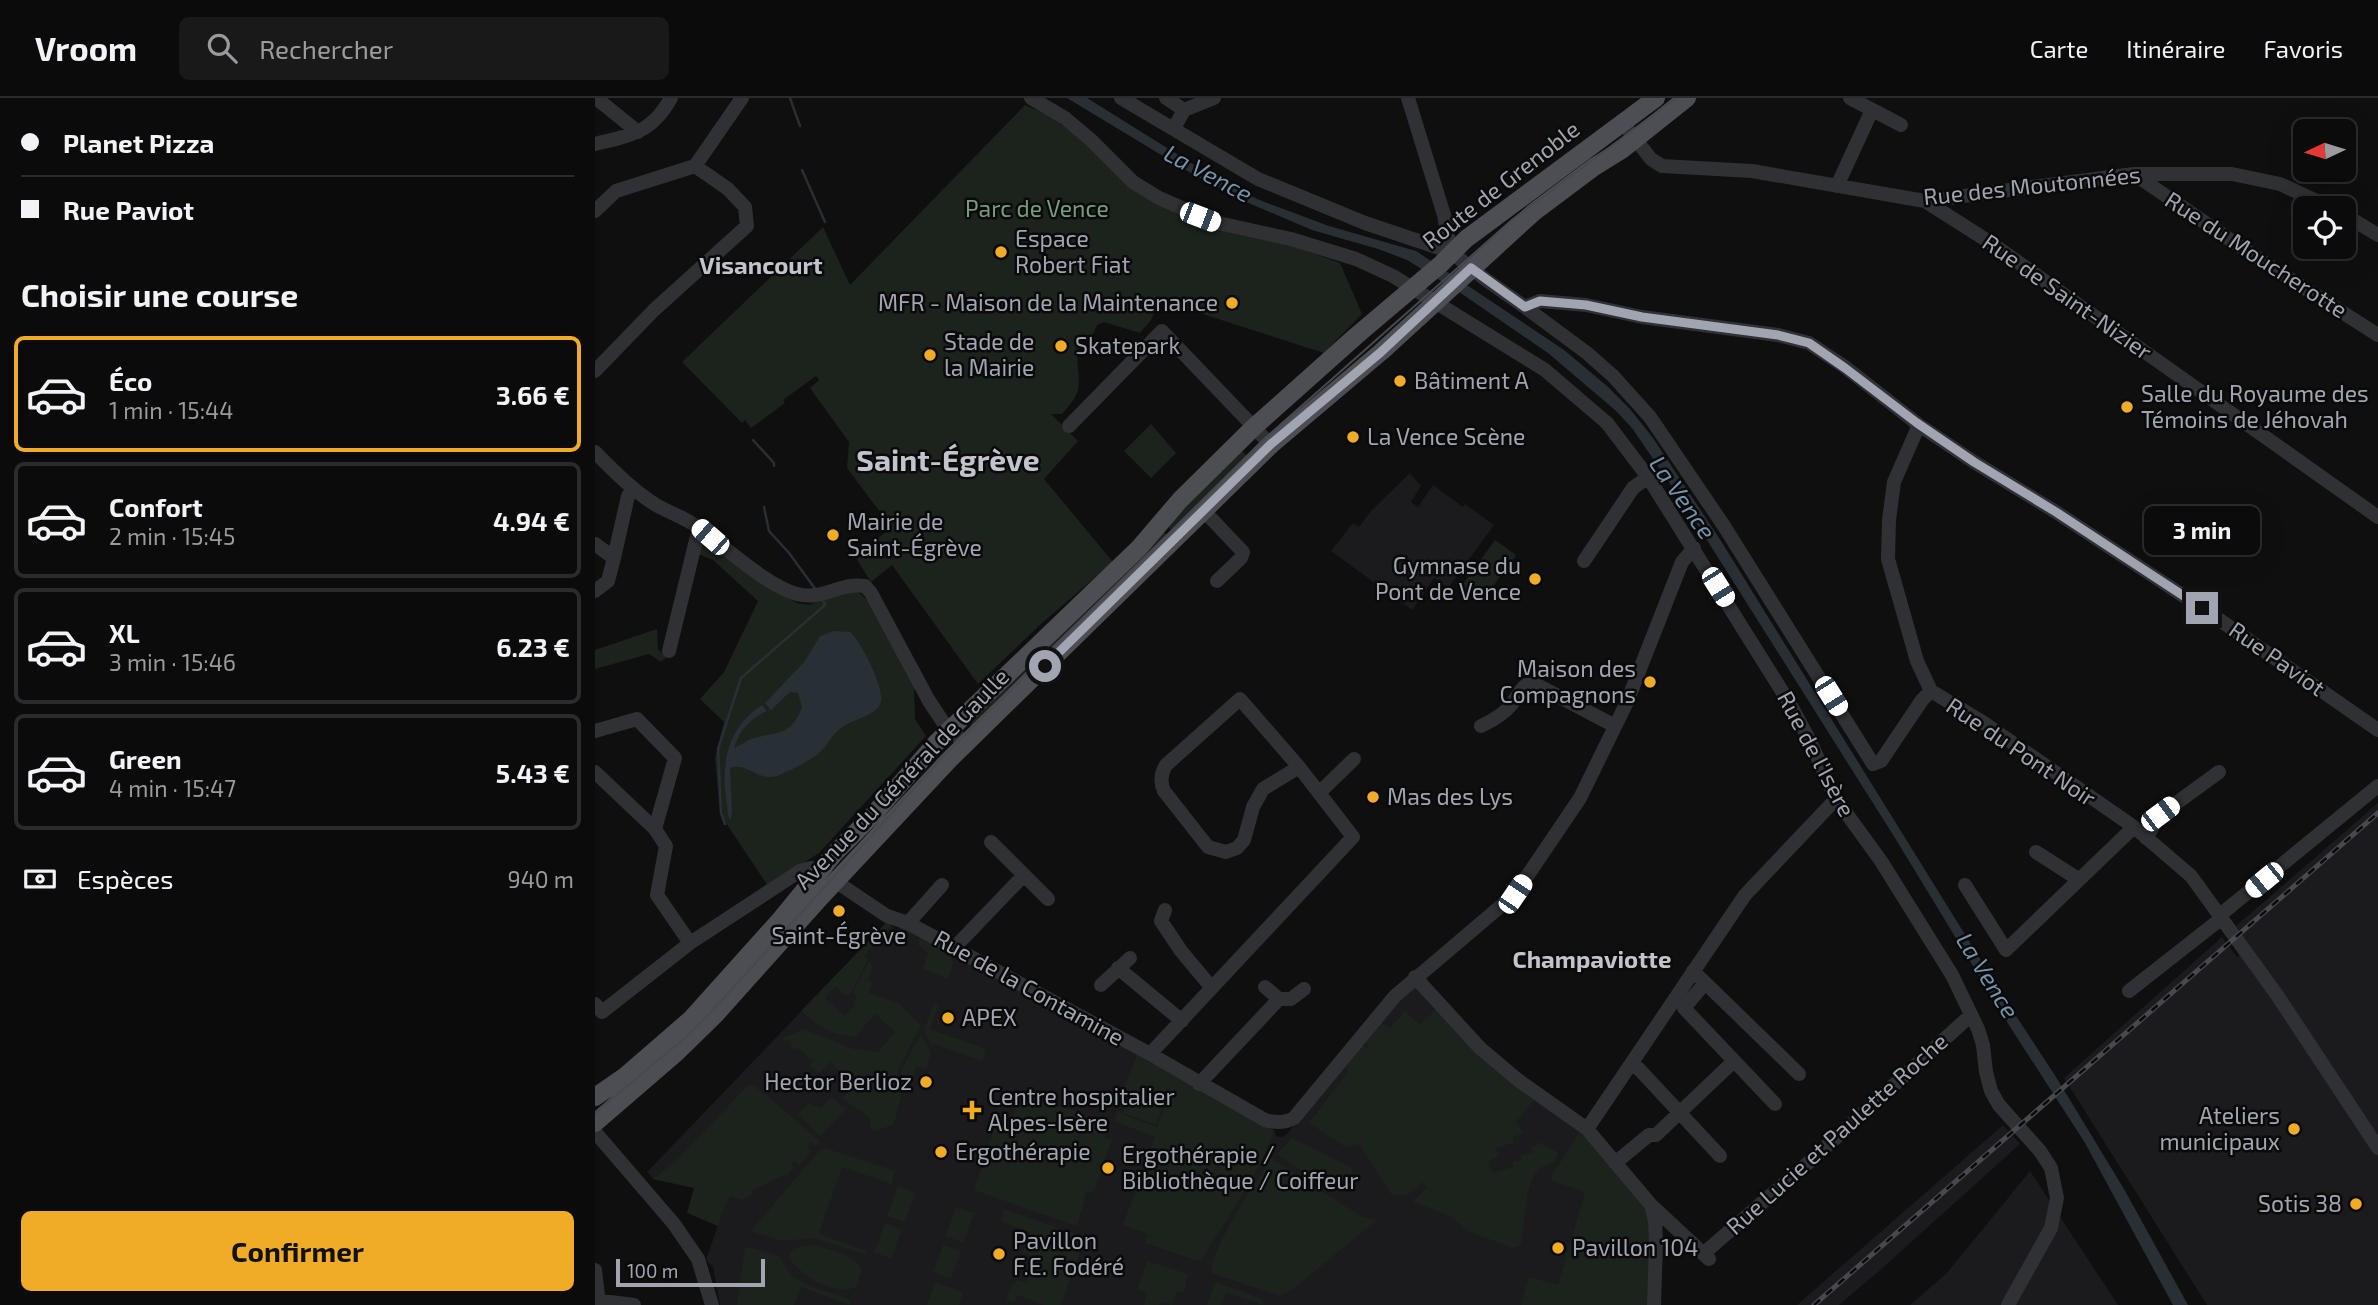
<!DOCTYPE html>
<html lang="fr">
<meta charset="utf-8">
<style>
body{margin:0;font-family:"Exo 2",sans-serif;background:#19191a;color:#f1f3f6;height:100vh;display:flex;flex-direction:column;font-size:26px;white-space:nowrap}
*{box-sizing:border-box;margin:0}
p{font-size:23px;color:#9a9b9d}
.icon{flex:none;width:38px;height:38px;fill:none;stroke:currentColor;stroke-width:2;stroke-linecap:round;stroke-linejoin:round}
.map{position:relative;flex:1;overflow:hidden}
.side{display:flex;flex-direction:column;background:#0b0b0c;width:595px}
.side>*{flex:none}
.hud{display:grid;align-content:center;height:154px;padding:0 21px;background:#0b0b0c}
.needle{width:46px;rotate:266deg}
.tools{position:absolute;left:1698px;top:21px;display:grid;gap:14px}
.tools a{display:grid;place-items:center;width:63px;height:63px;border-radius:10px;background:#0b0b0c;box-shadow:0 7px 28px #0002,0 0 0 2px #2b2b2d;font-size:35px}
.scale{position:absolute;left:21px;bottom:18px;width:149px;box-sizing:border-box;padding-left:7px;border:4px solid #a0a5b1;border-top:0;font-size:19px;line-height:24px;white-space:nowrap;color:#a0a5b1;-webkit-text-stroke:5px #0a0a0b;paint-order:stroke}
.end{position:absolute;width:32px;height:32px;margin:-16px;border:9px solid #a0a5b1;background:#111;box-shadow:0 0 0 4px #111}
.from{border-radius:50%}
.bubble{position:absolute;height:49px;border-radius:10px;background:#0b0b0c;box-shadow:0 7px 28px #0002,0 0 0 2px #2b2b2d;font-size:23px;font-weight:700;line-height:49px;text-align:center}
.car{position:absolute;width:21px;height:42px;margin:-21px -10px;border-radius:9px;box-shadow:0 0 5px 2px #0007;background:linear-gradient(#fff 24%,#345 0 40%,#fff 0 76%,#345 0 86%,#fff 0)}
.hud b{display:flex;align-items:center;gap:24px;height:66px;font-size:26px}
.hud b+b{border-top:2px solid #2b2b2d}
.hud i{width:18px;height:18px;background:#f1f3f6}
ul{padding:0;list-style:none}
li{display:flex;align-items:center;gap:21px;height:116px;margin:0 14px 10px;padding:0 7px;border:4px solid #2b2b2d;border-radius:10px}
li div{flex:1}
li b{display:block;font-size:26px}
li em{font-style:normal;font-weight:700}
li.selected{border-color:#f0ab27}
li>.icon{width:63px;height:63px;stroke-width:1.5}
h2{padding:0 21px;font-size:32px;line-height:84px}
.pay{display:flex;align-items:center;gap:18px;height:77px;padding:0 21px;font-size:26px}
.pay p{margin-inline-start:auto}
.cta{display:flex;gap:14px;margin-top:auto;padding:14px 21px}
.cta a{flex:1;height:80px;border-radius:10px;background:#f0ab27;color:#111;font-size:28px;font-weight:700;line-height:80px;text-align:center}
header{display:flex;align-items:center;gap:42px;box-sizing:border-box;height:98px;padding:0 35px;background:#0b0b0c;border-bottom:2px solid #2b2b2d}
header strong{font-size:33px}
nav{display:flex;gap:38px;margin-inline-start:auto;font-size:24px}
.search{width:490px;height:63px;background:#19191a;display:flex;align-items:center;gap:18px;box-sizing:border-box;padding:0 24px;border-radius:10px;color:#9a9b9d;font-size:26px}
main{display:flex;flex:1;min-height:0}
.map>svg:first-child{display:block}
.built{fill:#1b1b1d}
.green{fill:#1b231c}
.water{fill:#282f35}
.lines{fill:none;stroke-linecap:round;stroke-linejoin:round}
.stream{stroke:#282f35;stroke-width:2.5}
.minor{stroke:#303135;stroke-width:14}
.major{stroke:#4c4e54;stroke-width:18}
.tram{stroke:#47494e;stroke-width:2}
.rail-casing{stroke:#47494e;stroke-width:5}
.rail{stroke:#0a0a0b;stroke-width:2.5;stroke-dasharray:8;stroke-linecap:butt}
.route{stroke:#a0a5b1;stroke-width:9}
.poi-dot{fill:#f0ab27;stroke:#0a0a0b;stroke-width:2.5}
.labels{text-anchor:middle;stroke-width:5;stroke-linejoin:round;paint-order:stroke}
.street-label{font-size:23px;fill:#a0a5b1;stroke:#0a0a0b}
.park-label{font-size:23px;fill:#769d79;stroke:#0a0a0b}
.poi-label{font-size:23px;fill:#a0a5b1;stroke:#0a0a0b;text-anchor:start}
.water-label{font-size:24px;font-style:italic;fill:#7694ad;stroke:#0a0a0b}
.neighbourhood-label{font-size:24px;font-weight:bold;fill:#c1c4cd;stroke:#0a0a0b}
.district-label{font-size:30px;font-weight:bold;fill:#c1c4cd;stroke:#0a0a0b}
</style>
<header>
<strong>Vroom</strong>
<div class="search"><svg class="icon" aria-label="search" viewBox="0 0 24 24"><circle cx="10" cy="10" r="6"/><path d="M15 15l6 6"/></svg>Rechercher</div>
<nav><a>Carte</a><a>Itinéraire</a><a>Favoris</a></nav>
</header>
<main>
<section class="side">
<div class="hud">
<b><i class="from"></i>Planet Pizza</b>
<b><i></i>Rue Paviot</b>
</div>
<h2>Choisir une course</h2>
<ul>
<li class="selected"><svg class="icon" aria-label="car" viewBox="0 0 24 24"><path d="M5 17H2v-5l4-1 3-4h7l3 4 3 1v5h-3M9 17h6M6 11h13"/><circle cx="7" cy="17" r="2"/><circle cx="17" cy="17" r="2"/></svg><div><b>Éco</b><p>1 min · 15:44</p></div><em>3.66 €</em></li>
<li><svg class="icon" aria-label="car" viewBox="0 0 24 24"><path d="M5 17H2v-5l4-1 3-4h7l3 4 3 1v5h-3M9 17h6M6 11h13"/><circle cx="7" cy="17" r="2"/><circle cx="17" cy="17" r="2"/></svg><div><b>Confort</b><p>2 min · 15:45</p></div><em>4.94 €</em></li>
<li><svg class="icon" aria-label="car" viewBox="0 0 24 24"><path d="M5 17H2v-5l4-1 3-4h7l3 4 3 1v5h-3M9 17h6M6 11h13"/><circle cx="7" cy="17" r="2"/><circle cx="17" cy="17" r="2"/></svg><div><b>XL</b><p>3 min · 15:46</p></div><em>6.23 €</em></li>
<li><svg class="icon" aria-label="car" viewBox="0 0 24 24"><path d="M5 17H2v-5l4-1 3-4h7l3 4 3 1v5h-3M9 17h6M6 11h13"/><circle cx="7" cy="17" r="2"/><circle cx="17" cy="17" r="2"/></svg><div><b>Green</b><p>4 min · 15:47</p></div><em>5.43 €</em></li>
</ul>
<div class="pay"><svg class="icon" aria-label="cash" viewBox="0 0 24 24"><path d="M3 7h18v10H3z"/><circle cx="12" cy="12" r="2"/></svg>Espèces<p>940 m</p></div>
<div class="cta"><a>Confirmer</a></div>
</section>
<div class="map">
<svg width="1783" height="1207" viewBox="0 0 1783 1207">
<rect width="100%" height="100%" fill="#0f0f10"/>
<!-- built -->
<path class="built" d="M815,375l11,13 -10,16 7,5 15,-22 30,22 2,-3 29,21 -46,63 -14,-10 -22,32 -81,-59 22,-28 6,4 12,-16z
M1783,705v502h-171l-143,-227 158,-141 15,20 13,-11 -14,-20z
M292,824l9,8 6,-3 61,33 311,170 2,6 6,1 4,-2 97,-121 33,-30 94,97 74,55 64,169h-928l-7,-38 -7,-7 20,-58 -31,-14 -42,-9 -6,-7z
M1408,1027l17,19 -142,128 -39,33h-42z
M1435,1073l88,134h-208l37,-32z"/>
<!-- green -->
<path class="green" d="M430,7l25,11 36,26 62,56 47,25 95,22 50,18 22,51 -38,39 -165,-53 -8,20 -11,13 -36,-11 -7,3 -5,12 -7,-2c-15,15 -3,36 -7,55 -3,9 -9,16 -16,24h-11l27,27 -34,38 69,83 -72,62 -63,60 -86,-119 -21,17 -17,-27 38,-27 -45,-60 2,-26 -39,-54 9,-8 -3,-4 -33,24 2,3 -34,25 -6,-8 -3,3 -60,-61 141,-135 27,58z
M556,326l25,29 -25,25 -27,-27z
M645,351l10,10 -76,74 -9,-9 5,-2 69,-68z
M565,430l9,9 -194,192 -8,-9z
M104,438l98,67 12,2 45,-17 12,11 48,85 1,35 11,17 -107,117 -51,33 -48,-72 -5,-56 9,-36 -24,-23 24,-27 34,-71 -45,-41 -17,-7z
M900,442l21,15 -35,48 -21,-15z
M62,531l1,20 8,9 -5,4 -12,-8 -54,15v-19z
M292,824l4,4 -27,29 4,5 -16,32 -6,4 -11,-9 -10,11 20,18 10,-11 -2,-3 4,-4 -4,-5 16,-32 4,5 -5,14 4,2 -3,11 30,10 22,23 -23,44 3,27 -7,27 -17,7 -7,-2v-11l-28,-20 17,-16 -11,-10 -5,3 -12,-13 -12,11 -9,-7 3,-5 -15,-13 -2,2 -6,-5 2,-2 -4,-4 -3,2 -3,-3 22,-9 49,20 25,3 17,-20 -20,-18 -20,23c-22,-1 -37,-11 -54,-26z
M307,829l51,27 -2,5 2,3 -5,17 -25,-10 5,-16 -10,-8 2,-8 -16,-6 -3,6 -8,1 -3,-3z
M339,905l4,2 -8,24 56,20 -4,12 -47,-17 -2,4 -9,-18z
M845,907l95,94 -19,23 8,11 -11,4 1,5 -18,7 3,7 -11,6 5,11 20,-6v-5l8,-2v-4l12,-4 -2,-5 6,-2 1,-3 21,11 -5,9c-4,2 -11,4 -15,7 -15,14 -14,57 -18,76l-7,3 -45,-16 -19,-16 -37,-14 14,-15 -5,-5c-9,11 -17,17 -31,12l-32,-50 -14,3 -36,-24 39,-51 -5,-8 17,-21 6,5 3,-3 -6,-6 15,-18 12,7 15,-17 15,14z
M326,936l10,19 -5,16 -9,-3 -10,26 -4,-2 -2,-20z
M542,957l137,75c-15,46 -47,88 -72,129l-4,2 -53,-18 3,-9 -25,-9 32,-88 -41,-16 3,-9 40,15 9,-23 -42,-15z
M153,987h6l66,56 -5,5 -4,-4 -4,5 4,4 -12,15 -4,-4 -4,2 3,3 -7,9 -4,-1 -30,15 -1,-1 1,5 -11,6 -11,-4 -5,7 -8,23 -31,-13 7,-25 -41,-9 23,-18z
M535,995l33,12 -7,20 -33,-12z
M237,999l14,12 -26,27 -22,-21 10,-12 12,5z
M433,1000l48,13 32,16 -3,10 7,3 -19,53 -6,-2 -10,35 -103,-36 20,-61 15,4 7,-27z
M984,1035l5,3 61,71 5,14 -2,84h-127l8,-28 29,8 27,-93 -32,-11 -2,-4z
M697,1040l58,29 8,15c-6,2 -12,5 -18,4 -22,-2 -45,-19 -63,-32z
M230,1050l67,22 2,2 -2,12 -50,-17 -23,67 46,16 2,5 -54,-17 -31,3 -31,-10 65,-77z
M676,1060l90,58 16,4 -84,69 -13,7 -68,-23c-6,-18 47,-95 59,-115z
M303,1088l17,7 -10,29 -18,-6z
M361,1109l18,6 -11,30 -17,-7z
M409,1111l88,31v4l-8,-3 -23,64h-17l-27,-10 -3,7 -8,-2 6,-16h3l2,-4 9,3 9,-26 -12,-5 7,-20 -29,-10z
M290,1125l17,7 -11,29 -17,-7z
M217,1147c17,4 40,8 50,24l-6,18c-21,10 -56,-12 -67,-29 2,-12 12,-12 23,-13z
M348,1147l18,6 -10,28 -18,-7z
M153,1149l30,8 15,22 16,9 42,14 -1,5 -49,-18 -7,18h-57l8,-57z
M552,1163l41,13 -4,19 -7,-2 -5,14 -11,-3 -2,3h-15l3,-12 -10,-3z
M340,1184l28,10 -4,13h-32z
M620,1184l48,17v6l-37,-12 -5,12h-14z"/>
<!-- water -->
<path class="water" d="M472,0h20l125,78 45,23 72,27 87,25 148,99 43,36 23,23 23,29 68,103 284,458 51,78 68,112 64,116h-15l-88,-162 -78,-121 -112,-184 -207,-328 -56,-82 -17,-18 -67,-57 -86,-59 -55,-34 -29,-11 -66,-19 -68,-29 -48,-25z
M239,533l16,1c11,9 37,60 30,72 -5,12 -26,15 -36,22 -12,7 -16,20 -26,28 -8,6 -37,23 -47,23 -15,1 -26,-15 -41,-9l2,45 -2,7c-3,-6 -2,-10 -3,-16 -7,-38 0,-77 35,-99l5,6c-17,8 -27,18 -33,37 7,-3 13,-8 20,-10 25,-7 36,-1 48,-31l-4,-14 -8,-1 -19,18 -6,-7 40,-42 15,-25z"/>
<g class="lines">
<!-- stream -->
<path class="stream" d="M195,0l10,28
M207,72l23,52
M158,342l21,23v3
M169,409l5,24 20,22 27,37
M130,726l-4,-11 -3,-64 23,-71 84,-73 -1,-3"/>
<!-- minor -->
<path class="minor" d="M1,0l42,34
M436,0l34,20 26,22 42,42 26,16 55,24 77,17 65,20 37,17 152,94 62,53 41,54 142,227 20,37 26,58 45,62 71,114 26,54 5,16 3,27 5,19 8,14 41,46 11,17 6,30 -6,30 -43,77
M526,0l137,81 107,44 86,29 34,27 40,28 15,-6 46,4 56,12 136,18 31,8 36,24 74,58 55,37 82,50 158,104 164,114
M571,0l18,12
M813,0l36,117 7,37
M1255,0l51,27
M1027,24l29,37 11,7 90,5 173,30 209,-27h98l48,10 52,24
M579,30l10,-18 30,-12
M0,46c36,-9 57,-11 76,-46
M1539,76l114,78 130,83
M1242,88l35,-76
M1330,103l66,42 387,274
M0,113l21,-20 79,-25 47,-68
M1748,116l35,21
M930,209l62,46 26,23 37,41 74,109 149,238 8,-3 41,-61 9,-9
M0,273l59,-61 93,-84 -2,-19 -17,-18 -33,-23
M1324,327l-25,57 -5,38 -1,39 29,102 14,30 53,32 150,104 57,49 86,119 101,153
M474,328l93,-95 109,114
M0,354c19,19 38,39 61,53 14,8 30,13 43,23 26,19 68,58 98,66 26,7 42,-12 68,-8l6,7 58,108 14,21 23,23
M608,412l40,42 -2,6 -24,23
M0,446l19,14 14,-62 5,-7
M989,463l49,-73 15,-11
M0,493l13,-10 6,-23
M74,553l30,-123
M886,628c11,-5 23,-12 31,-22 5,-7 7,-13 14,-19h11l78,41
M0,633l42,-12 38,39 -20,71 11,17 -9,49 33,48
M0,674l60,57
M724,695l35,-34
M1551,740l14,-23 59,-43
M396,744l57,57
M1441,754l42,27
M1370,787l41,65 128,-123
M570,812l-4,11 20,30 31,37
M1625,817l158,-129
M313,825l34,-38
M359,850l70,-73
M523,870l64,53
M1098,873l106,103
M820,879l65,71 38,32 69,49 64,76 4,16 1,22 -2,62
M506,887l29,-27
M670,889l14,12h12l13,-10
M1105,891l-16,19 91,96
M1534,893l93,-73
M0,906l7,8 88,-69 110,-72 11,-3 9,3 67,45 21,7 242,131 115,66c10,3 20,3 29,-2l101,-122 120,-102 65,-96 47,-96 55,-140 12,-14
M555,956l203,-217 -54,-70 -59,-68 -74,66c-5,8 -6,17 -2,26l44,56 18,5 11,-4 7,-8 9,-33 10,-18 36,-22
M1043,970l82,88
M604,986l80,-85
M992,1031l158,-234 91,-96
M0,1034l79,92 24,35 14,46
M1020,1065l34,-28h7l78,-74
M1057,1108l57,53
M1108,1156l105,-91 163,-148
M0,1172l4,35
M0,1202l39,5"/>
<!-- major -->
<path class="major" d="M0,999l29,-20 67,-58 89,-99 54,-66 39,-39 64,-73 202,-194 41,-48 74,-73 102,-91 85,-72 25,-25 190,-141
M0,1025l80,-69 40,-39 105,-117 129,-138 322,-315 110,-93 153,-140 60,-45 29,-18 64,-51"/>
<!-- tram -->
<path class="tram" d="M0,1015l91,-76 26,-26 226,-249 325,-322 250,-221 163,-121"/>
<defs>
<path id="rail" d="M1219,1207l564,-492"/>
</defs>
<!-- rail casing -->
<use href="#rail" class="rail-casing"/>
<!-- rail -->
<use href="#rail" class="rail"/>
</g>
<g class="lines">
<!-- route -->
<path class="route" d="M450,568l226,-222 110,-92 90,-84 54,39 15,-6 46,4 56,12 136,18 31,8 36,25 72,55 57,39 82,50 146,96"/>
</g>
<!-- markers -->
<g class="poi-dot">
<circle cx="406" cy="154" r="7"/>
<circle cx="637" cy="205" r="7"/>
<circle cx="466" cy="248" r="7"/>
<circle cx="335" cy="257" r="7"/>
<circle cx="805" cy="283" r="7"/>
<circle cx="1532" cy="309" r="7"/>
<circle cx="758" cy="339" r="7"/>
<circle cx="238" cy="437" r="7"/>
<circle cx="940" cy="481" r="7"/>
<circle cx="1055" cy="584" r="7"/>
<circle cx="778" cy="699" r="7"/>
<circle cx="244" cy="813" r="7"/>
<circle cx="353" cy="920" r="7"/>
<circle cx="331" cy="984" r="7"/>
<path d="M373.5 1001.5h7v7h7v7h-7v7h-7v-7h-7v-7h7z"/>
<circle cx="1699" cy="1031" r="7"/>
<circle cx="346" cy="1054" r="7"/>
<circle cx="513" cy="1070" r="7"/>
<circle cx="1761" cy="1106" r="7"/>
<circle cx="963" cy="1150" r="7"/>
<circle cx="404" cy="1156" r="7"/>
</g>
<g class="labels">
<!-- street labels -->
<g class="street-label">
<text transform="translate(906 87) rotate(-38)" y="8">Route de Grenoble</text>
<text transform="translate(1437 88) rotate(-6)" y="8">Rue des Moutonnées</text>
<text transform="translate(1661 157) rotate(33)" y="8">Rue du Moucherotte</text>
<text transform="translate(1472 199) rotate(35)" y="8">Rue de Saint-Nizier</text>
<text transform="translate(1682 561) rotate(35)" y="8">Rue Paviot</text>
<text transform="translate(1426 654) rotate(34)" y="8">Rue du Pont Noir</text>
<text transform="translate(1221 656) rotate(62)" y="8">Rue de l'Isère</text>
<text transform="translate(307 681) rotate(-46)" y="8">Avenue du Général de Gaulle</text>
<text transform="translate(434 890) rotate(29)" y="8">Rue de la Contamine</text>
<text transform="translate(1242 1036) rotate(-42)" y="8">Rue Lucie et Paulette Roche</text>
</g>
<!-- park labels -->
<g class="park-label">
<text x="442" y="119">Parc de Vence</text>
</g>
<!-- poi labels -->
<g class="poi-label">
<text x="420" y="149">Espace<tspan x="420" dy="26">Robert Fiat</tspan></text>
<text x="623" y="213" text-anchor="end">MFR - Maison de la Maintenance</text>
<text x="349" y="252">Stade de<tspan x="349" dy="26">la Mairie</tspan></text>
<text x="480" y="256">Skatepark</text>
<text x="819" y="291">Bâtiment A</text>
<text x="1546" y="304">Salle du Royaume des<tspan x="1546" dy="26">Témoins de Jéhovah</tspan></text>
<text x="772" y="347">La Vence Scène</text>
<text x="252" y="432">Mairie de<tspan x="252" dy="26">Saint-Égrève</tspan></text>
<text x="926" y="476" text-anchor="end">Gymnase du<tspan x="926" dy="26">Pont de Vence</tspan></text>
<text x="1041" y="579" text-anchor="end">Maison des<tspan x="1041" dy="26">Compagnons</tspan></text>
<text x="792" y="707">Mas des Lys</text>
<text x="244" y="846" text-anchor="middle">Saint-Égrève</text>
<text x="367" y="928">APEX</text>
<text x="317" y="992" text-anchor="end">Hector Berlioz</text>
<text x="393" y="1007">Centre hospitalier<tspan x="393" dy="26">Alpes-Isère</tspan></text>
<text x="1685" y="1026" text-anchor="end">Ateliers<tspan x="1685" dy="26">municipaux</tspan></text>
<text x="360" y="1062">Ergothérapie</text>
<text x="527" y="1065">Ergothérapie /<tspan x="527" dy="26">Bibliothèque / Coiffeur</tspan></text>
<text x="1747" y="1114" text-anchor="end">Sotis 38</text>
<text x="418" y="1151">Pavillon<tspan x="418" dy="26">F.E. Fodéré</tspan></text>
<text x="977" y="1158">Pavillon 104</text>
</g>
<!-- water labels -->
<g class="water-label">
<text transform="translate(613 76) rotate(28)" y="8">La Vence</text>
<text transform="translate(1087 400) rotate(55)" y="8">La Vence</text>
<text transform="translate(1392 878) rotate(58)" y="8">La Vence</text>
</g>
<!-- neighbourhood labels -->
<g class="neighbourhood-label">
<text x="166" y="176">Visancourt</text>
<text x="997" y="870">Champaviotte</text>
</g>
<!-- district labels -->
<g class="district-label">
<text x="353" y="373">Saint-Égrève</text>
</g>
</g>
</svg>
<div class="tools">
<a><svg class="needle" viewBox="-14 -14 28 28"><path d="M0-13l5 13h-10z" fill="#e53935"/><path d="M0 13l5-13h-10z" fill="#9a9b9d"/></svg></a>
<a><svg class="icon" aria-label="locate" viewBox="0 0 24 24"><circle cx="12" cy="12" r="6"/><path d="M12 2v4M12 18v4M2 12h4M18 12h4"/></svg></a>
</div>
<div class="scale">100 m</div>
<i class="end from" style="left:450px;top:568px"></i>
<i class="end" style="left:1607px;top:510px"></i>
<div class="bubble" style="left:1549px;top:408px;width:116px">3 min</div>
<i class="car" style="left:605px;top:119px;rotate:111deg"></i>
<i class="car" style="left:115px;top:439px;rotate:311deg"></i>
<i class="car" style="left:1123px;top:489px;rotate:148deg"></i>
<i class="car" style="left:1236px;top:598px;rotate:148deg"></i>
<i class="car" style="left:1565px;top:716px;rotate:53deg"></i>
<i class="car" style="left:1669px;top:782px;rotate:231deg"></i>
<i class="car" style="left:920px;top:796px;rotate:34deg"></i>
</div>
</main>
